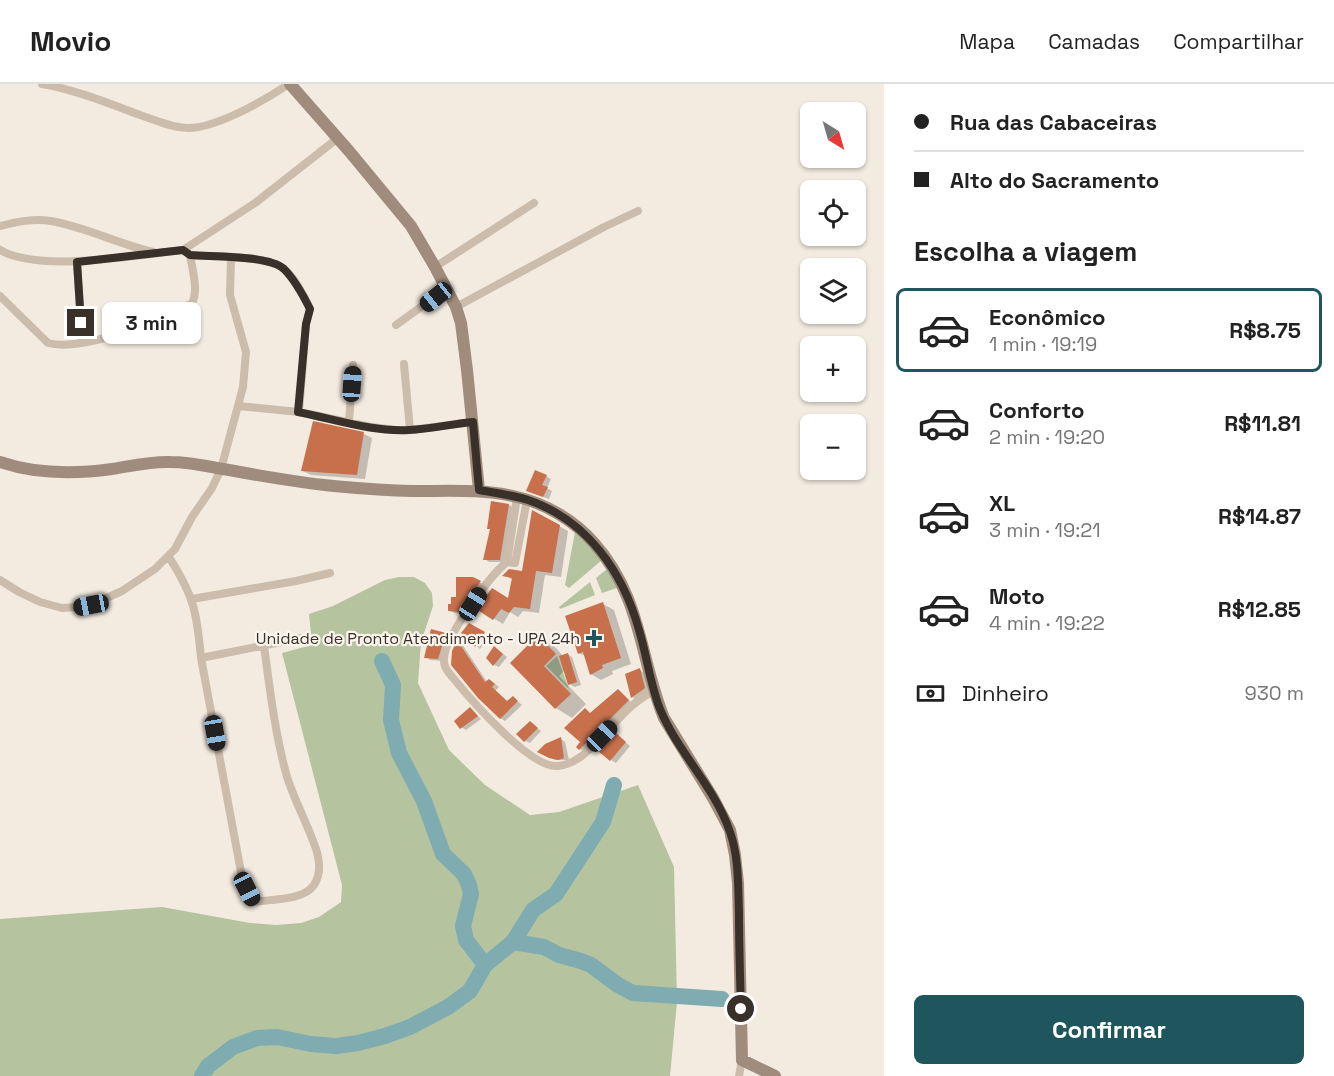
<!DOCTYPE html>
<html lang="pt">
<meta charset="utf-8">
<style>
body{margin:0;font-family:"Space Grotesk",sans-serif;background:#f6f6f6;color:#222;height:100vh;display:flex;flex-direction:column;font-size:22px;white-space:nowrap}
*{box-sizing:border-box;margin:0}
p{font-size:20px;color:#767676}
.icon{flex:none;width:33px;height:33px;fill:none;stroke:currentColor;stroke-width:2;stroke-linecap:round;stroke-linejoin:round}
.map{position:relative;flex:1;overflow:hidden}
.sheet{display:flex;flex-direction:column;background:#fff;width:450px}
.sheet>*{flex:none}
.top-card{display:grid;align-content:center;height:132px;padding:0 30px;background:#fff}
.needle{width:39px;rotate:143deg}
.tools{position:absolute;left:800px;top:18px;display:grid;gap:12px}
.tools a{display:grid;place-items:center;width:66px;height:66px;border-radius:9px;background:#fff;box-shadow:0 2px 4px #0004;font-size:30px}
.end{position:absolute;width:27px;height:27px;margin:-14px;border:8px solid #3a302a;background:#fff;box-shadow:0 0 0 3px #fff}
.from{border-radius:50%}
.bubble{position:absolute;height:42px;border-radius:9px;background:#fff;box-shadow:0 2px 4px #0004;font-size:20px;font-weight:800;line-height:42px;text-align:center}
.car{position:absolute;width:18px;height:36px;margin:-18px -9px;border-radius:8px;box-shadow:0 0 4px 2px #0007;background:linear-gradient(#222 24%,#8ab4d8 0 40%,#222 0 76%,#8ab4d8 0 86%,#222 0)}
.top-card b{display:flex;align-items:center;gap:21px;height:57px;font-size:22px}
.top-card b+b{border-top:2px solid #e0e0e0}
.top-card i{width:15px;height:15px;background:#222}
ul{padding:0;list-style:none}
li{display:flex;align-items:center;gap:18px;height:84px;margin:0 12px 9px;padding:0 18px;border:3px solid transparent;border-radius:9px}
li div{flex:1}
li b{display:block;font-size:22px}
li em{font-style:normal;font-weight:800}
li.active{border-color:#1f555c}
li>.icon{width:54px;height:54px;stroke-width:1.5}
h2{padding:0 30px;font-size:27px;line-height:72px}
.pay{display:flex;align-items:center;gap:15px;height:66px;padding:0 30px;font-size:22px}
.pay p{margin-inline-start:auto}
.button{display:flex;gap:12px;margin-top:auto;padding:12px 30px}
.button a{flex:1;height:69px;border-radius:9px;background:#1f555c;color:#fff;font-size:24px;font-weight:800;line-height:69px;text-align:center}
header{display:flex;align-items:center;gap:36px;box-sizing:border-box;height:84px;padding:0 30px;background:#fff;border-bottom:2px solid #e0e0e0}
header strong{font-size:28px}
nav{display:flex;gap:33px;margin-inline-start:auto;font-size:21px}
main{display:flex;flex:1;min-height:0}
.map>svg:first-child{display:block}
.green{fill:#b5c39f}
.shadow{fill:#0003}
.lines{fill:none;stroke-linecap:round;stroke-linejoin:round}
.river{stroke:#7eacb1;stroke-width:16}
.building{fill:#c7704b}
.street{stroke:#ccbcab;stroke-width:8}
.secondary{stroke:#a08c7c;stroke-width:12}
.route{stroke:#3a302a;stroke-width:8}
.poi-dot{fill:#1f555c;stroke:#fbf5ed;stroke-width:2}
.labels{text-anchor:middle;stroke-width:4.5;stroke-linejoin:round;paint-order:stroke}
.poi-label{font-size:16px;fill:#3a302a;stroke:#fbf5ed;text-anchor:end}
</style>
<header>
<strong>Movio</strong>
<nav><a>Mapa</a><a>Camadas</a><a>Compartilhar</a></nav>
</header>
<main>
<div class="map">
<svg width="884" height="992" viewBox="0 0 884 992">
<rect width="100%" height="100%" fill="#f3ebe0"/>
<!-- green -->
<path class="green" d="M575,448l11,9 16,19 -33,28 -4,-3z
M607,485l10,19 -15,5 -6,-15z
M399,493h15l11,6 7,10 1,13 -12,36 -3,41 31,67 36,35 45,30 29,-3 79,-27 36,82 3,135 -7,74h-670v-157l162,-12 88,16 26,2 25,-2 18,-6 22,-15 1,-17 -60,-232 30,-8 -3,-31 24,-8 52,-26z
M590,498l5,13 -35,14 -1,-2z
M557,572l12,33 -23,-23z"/>
<!-- shadow -->
<path class="shadow" d="M364,350l8,4 -7,41 -54,-4 -8,-4z
M546,392l5,3 -4,9 5,3 -3,8 -16,-6z
M492,419l17,2 5,3 -10,54h-15l-4,-3 7,-29z
M559,442l9,5 -7,46 -16,-2 -6,38 -16,-2 -5,6 -8,-5 -7,12 -25,-15 31,-9 4,-20 -9,-5 19,-2z
M472,494l12,7 -20,29 -10,-1 -5,-3z
M603,520l11,6 17,54 -19,7 1,3 -12,6 -10,-6 -6,-18 -6,-3z
M469,541l20,11 -9,13 -17,-16z
M432,547l18,6 -7,24 -13,-1 -4,-3z
M538,553l16,9 9,10 4,-2 5,3 9,28 -7,2 -4,-3 -5,-14 -6,6 27,28 -14,14 -16,-10 -44,-45z
M458,558l4,2 25,38 3,-2 9,7 -4,4 13,11 5,-5 9,8 -17,16 -5,-3z
M495,564l12,9 -8,10 -5,-2z
M640,586l4,3 6,18 -13,9 -5,-3 -6,-22z
M619,607l14,13 -48,48 -5,-3 11,-35z
M470,625l11,10 -15,11 -5,-3z
M530,639l11,8 -11,12 -5,-2z
M616,650l14,12 -14,17 -5,-3z
M561,655l4,3 4,18h-14l-16,-9z"/>
<g class="lines">
<!-- river -->
<path class="river" d="M382,577l11,24 -2,35 8,33 25,48 19,53 21,20 5,11 2,9 -8,32 3,14 19,25
M513,858l31,5 15,8 22,6 10,4 27,20 15,8 89,6
M202,992l6,-10 25,-19 24,-9 20,-1 34,7 25,2 22,-3 27,-7 25,-9 38,-20 22,-16 15,-26 28,-23 20,-32 23,-16 47,-72 11,-37"/>
</g>
<!-- building -->
<path class="building" d="M313,337l51,11 -7,43 -56,-4z
M535,386l12,5 -5,10 6,2 -5,10 -17,-6z
M491,417l18,3 -9,56h-17l7,-31h-3z
M532,426l28,15 -8,48 -16,-2 -6,38 -16,-2 -5,6 -8,-4 -8,11 -17,-11 16,-21 16,10 4,-20 -10,-2 7,-7 13,2z
M456,493h17l8,4 -22,31 -11,-1v-7h3v-7h5z
M603,518l18,56 -19,7 1,3 -13,7 -7,-23 -5,2 -13,-38z
M469,539l16,9 -10,15 -14,-14z
M431,545l15,4 -8,26 -14,-1z
M538,551l18,19 -12,12 27,28 -16,15 -45,-46z
M457,556l28,42 4,-3 6,5 -3,3 15,14 6,-5 5,5 -18,18 -22,-21 -27,-33 1,-14z
M494,562l9,8 -10,12 -7,-8z
M568,569l9,29 -9,3 -9,-29z
M640,584l5,20 -14,10 -6,-24z
M618,605l11,11 -50,50 -3,-3 4,-5 -16,-14 21,-20 5,5z
M470,623l8,9 -18,13 -6,-8z
M530,637l8,7 -14,14 -8,-8z
M615,648l11,10 -16,19 -12,-10z
M561,653l3,21 -6,2 -9,-2 -12,-6 8,-8z"/>
<g class="lines">
<!-- street -->
<path class="street" d="M42,0c35,6 68,20 101,32 15,5 30,12 45,12 29,0 77,-28 101,-44
M0,142c16,-4 34,-8 51,-5 35,6 67,23 102,31
M0,166c38,23 139,5 183,0l7,5c23,2 73,0 91,12 12,7 24,30 29,42l-4,15 -7,88
M183,166l72,-47 83,-65
M77,178l5,81
M435,183l99,-64
M0,212l48,47c33,9 115,-22 144,-40 7,-13 0,-34 -2,-48
M456,223l148,-80 34,-16
M396,241l51,-37
M404,280l6,66
M238,322l61,6 72,15 25,3h14l63,-8
M349,338l4,-57
M169,473c25,39 28,56 32,101l40,214 13,30c17,-3 49,-1 60,-17 9,-14 5,-30 -1,-44 -8,-22 -19,-42 -26,-64 -12,-43 -17,-87 -23,-131
M507,478c-17,13 -63,76 -63,97 -1,8 5,14 10,20 17,21 77,90 104,87 19,-2 32,-17 45,-30 15,-16 31,-37 52,-45
M507,478l8,1 12,-63
M507,478l10,-65
M0,496l19,12 21,10 22,6 17,-1 12,-2 31,-14 33,-22 20,-20 17,-32 20,-29 9,-19 22,-82 3,-35 -16,-57 1,-38
M192,515l104,-18 34,-8
M201,574l100,-20
M739,992l3,-16"/>
<!-- secondary -->
<path class="secondary" d="M290,0l59,67 62,75 24,41 21,40 5,16 6,47 12,120
M0,378c35,12 76,12 112,7 20,-3 39,-8 59,-7 19,0 39,5 58,8 38,7 77,14 116,17 24,2 49,4 73,4 33,0 66,-2 99,6 28,6 58,24 77,46 48,54 45,113 70,175l49,80 17,32 5,25 3,28 4,177 33,16"/>
</g>
<g class="lines">
<!-- route -->
<path class="route" d="M81,239l-4,-61 106,-12 7,5c21,2 79,0 94,14 11,11 19,26 26,40l-4,15 -8,88c36,7 74,20 111,18 21,-1 43,-6 64,-8l6,68c16,3 33,5 49,10 59,20 95,72 111,130 8,26 11,54 21,79 18,44 55,78 70,123 9,25 8,55 9,81 0,32 1,64 2,96"/>
</g>
<!-- markers -->
<path class="poi-dot" d="M591 545h6v6h6v6h-6v6h-6v-6h-6v-6h6z"/>
<g class="labels">
<!-- poi labels -->
<g class="poi-label">
<text x="580" y="560">Unidade de Pronto Atendimento - UPA 24h</text>
</g>
</g>
</svg>
<div class="tools">
<a><svg class="needle" viewBox="-14 -14 28 28"><path d="M0-13l5 13h-10z" fill="#e53935"/><path d="M0 13l5-13h-10z" fill="#767676"/></svg></a>
<a><svg class="icon" aria-label="locate" viewBox="0 0 24 24"><circle cx="12" cy="12" r="6"/><path d="M12 2v4M12 18v4M2 12h4M18 12h4"/></svg></a>
<a><svg class="icon" aria-label="layers" viewBox="0 0 24 24"><path d="M12 4l9 5-9 5-9-5zM3 14l9 5 9-5"/></svg></a>
<a>+</a>
<a>−</a>
</div>
<i class="end from" style="left:741px;top:925px"></i>
<i class="end" style="left:81px;top:239px"></i>
<div class="bubble" style="left:102px;top:218px;width:99px">3 min</div>
<i class="car" style="left:436px;top:213px;rotate:231deg"></i>
<i class="car" style="left:352px;top:300px;rotate:4deg"></i>
<i class="car" style="left:473px;top:520px;rotate:32deg"></i>
<i class="car" style="left:91px;top:521px;rotate:259deg"></i>
<i class="car" style="left:215px;top:649px;rotate:170deg"></i>
<i class="car" style="left:602px;top:652px;rotate:44deg"></i>
<i class="car" style="left:247px;top:805px;rotate:153deg"></i>
</div>
<section class="sheet">
<div class="top-card">
<b><i class="from"></i>Rua das Cabaceiras</b>
<b><i></i>Alto do Sacramento</b>
</div>
<h2>Escolha a viagem</h2>
<ul>
<li class="active"><svg class="icon" aria-label="car" viewBox="0 0 24 24"><path d="M5 17H2v-5l4-1 3-4h7l3 4 3 1v5h-3M9 17h6M6 11h13"/><circle cx="7" cy="17" r="2"/><circle cx="17" cy="17" r="2"/></svg><div><b>Econômico</b><p>1 min · 19:19</p></div><em>R$8.75</em></li>
<li><svg class="icon" aria-label="car" viewBox="0 0 24 24"><path d="M5 17H2v-5l4-1 3-4h7l3 4 3 1v5h-3M9 17h6M6 11h13"/><circle cx="7" cy="17" r="2"/><circle cx="17" cy="17" r="2"/></svg><div><b>Conforto</b><p>2 min · 19:20</p></div><em>R$11.81</em></li>
<li><svg class="icon" aria-label="car" viewBox="0 0 24 24"><path d="M5 17H2v-5l4-1 3-4h7l3 4 3 1v5h-3M9 17h6M6 11h13"/><circle cx="7" cy="17" r="2"/><circle cx="17" cy="17" r="2"/></svg><div><b>XL</b><p>3 min · 19:21</p></div><em>R$14.87</em></li>
<li><svg class="icon" aria-label="car" viewBox="0 0 24 24"><path d="M5 17H2v-5l4-1 3-4h7l3 4 3 1v5h-3M9 17h6M6 11h13"/><circle cx="7" cy="17" r="2"/><circle cx="17" cy="17" r="2"/></svg><div><b>Moto</b><p>4 min · 19:22</p></div><em>R$12.85</em></li>
</ul>
<div class="pay"><svg class="icon" aria-label="cash" viewBox="0 0 24 24"><path d="M3 7h18v10H3z"/><circle cx="12" cy="12" r="2"/></svg>Dinheiro<p>930 m</p></div>
<div class="button"><a>Confirmar</a></div>
</section>
</main>
